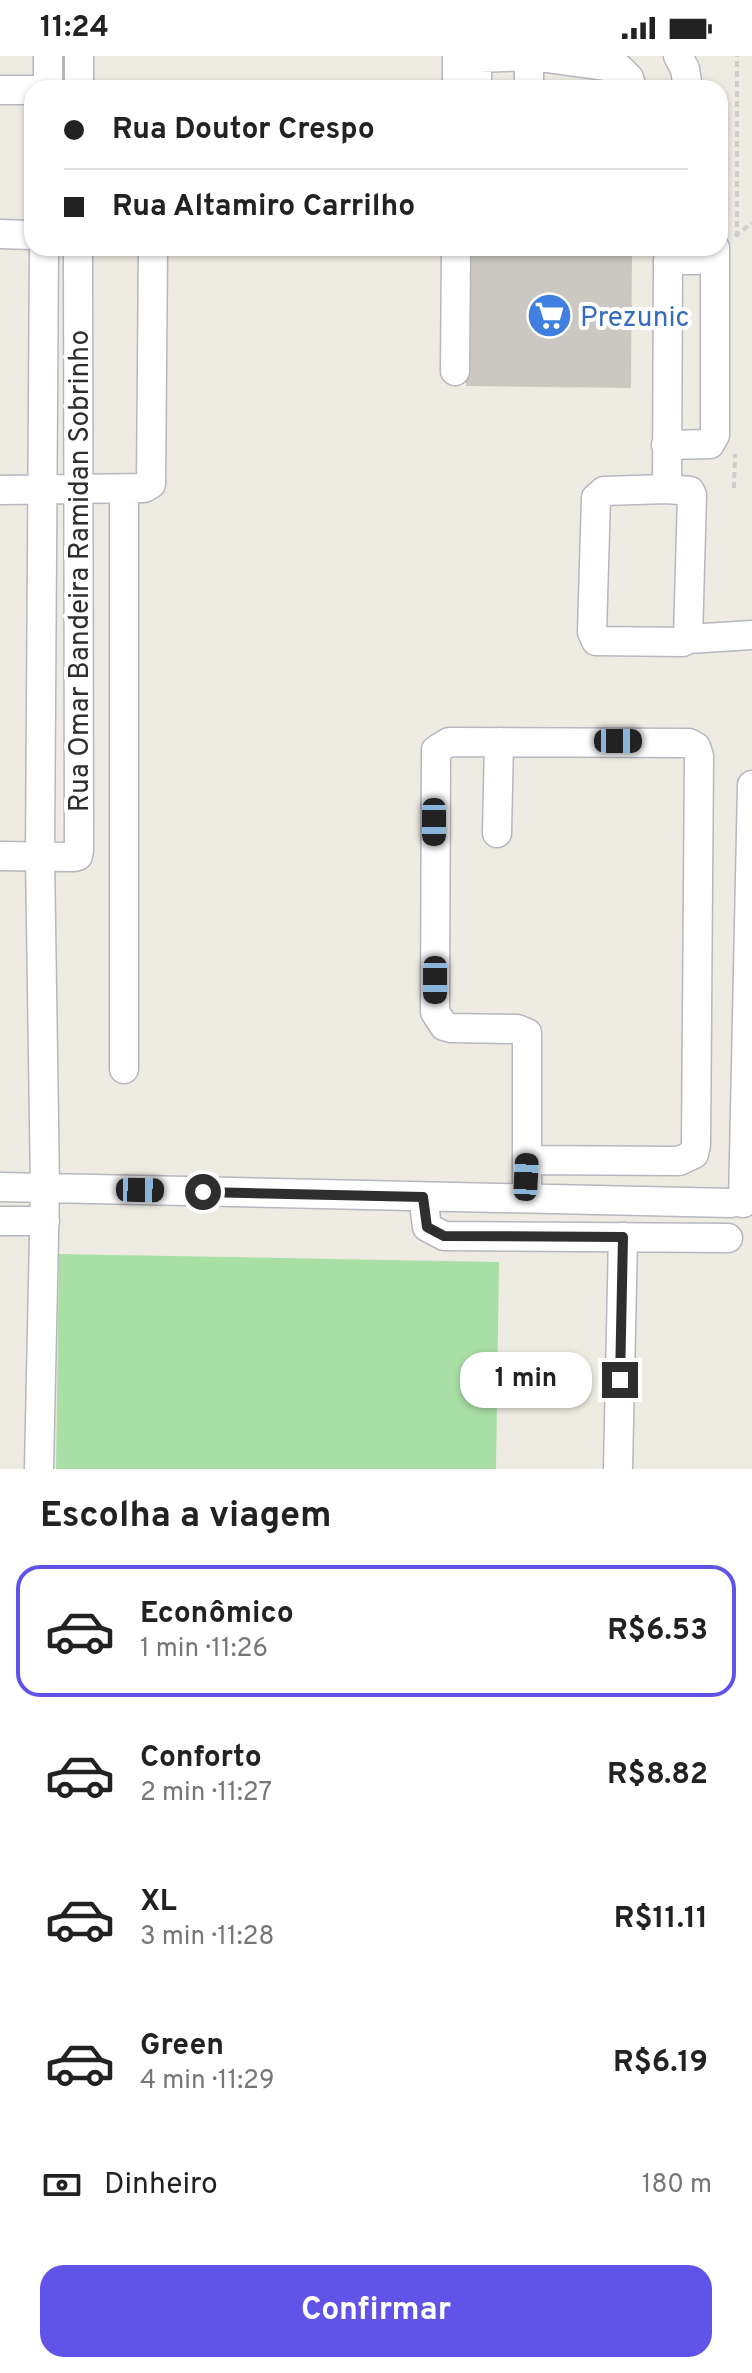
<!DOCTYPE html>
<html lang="pt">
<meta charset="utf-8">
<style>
body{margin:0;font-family:Overpass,sans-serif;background:#f2f2f2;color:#222;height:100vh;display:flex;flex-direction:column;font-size:30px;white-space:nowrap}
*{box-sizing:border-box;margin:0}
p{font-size:26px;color:#767676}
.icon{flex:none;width:44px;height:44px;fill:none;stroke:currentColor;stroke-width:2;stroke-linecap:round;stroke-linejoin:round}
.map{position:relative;height:1413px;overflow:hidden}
.drawer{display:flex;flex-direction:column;background:#fff;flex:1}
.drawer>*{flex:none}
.banner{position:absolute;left:24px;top:24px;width:704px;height:176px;border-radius:24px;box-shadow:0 2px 6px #0004;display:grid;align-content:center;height:176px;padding:0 40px;background:#fff}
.end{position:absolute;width:36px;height:36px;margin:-18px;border:10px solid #2e2e2e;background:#fff;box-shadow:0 0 0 4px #fff}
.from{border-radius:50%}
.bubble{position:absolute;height:56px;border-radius:24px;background:#fff;box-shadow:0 2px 6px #0004;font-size:26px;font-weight:700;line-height:56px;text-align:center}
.car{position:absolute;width:24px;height:48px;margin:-24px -12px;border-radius:10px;box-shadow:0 0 6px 2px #0007;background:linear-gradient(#222 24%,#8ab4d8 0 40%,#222 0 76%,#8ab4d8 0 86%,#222 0)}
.banner b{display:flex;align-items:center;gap:28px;height:76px;font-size:30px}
.banner b+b{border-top:2px solid #e0e0e0}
.banner i{width:20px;height:20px;background:#222}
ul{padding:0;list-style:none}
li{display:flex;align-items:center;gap:24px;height:132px;margin:0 16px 12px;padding:0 24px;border:4px solid transparent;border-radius:24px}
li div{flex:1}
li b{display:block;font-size:30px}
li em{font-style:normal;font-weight:700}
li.selected{border-color:#6054e8}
li>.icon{width:72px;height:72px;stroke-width:1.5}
h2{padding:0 40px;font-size:36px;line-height:96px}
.pay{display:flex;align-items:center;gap:20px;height:88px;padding:0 40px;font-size:30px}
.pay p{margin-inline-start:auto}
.action{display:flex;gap:16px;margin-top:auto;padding:16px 40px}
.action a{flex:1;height:92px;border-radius:24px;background:#6054e8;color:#fff;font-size:32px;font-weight:700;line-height:92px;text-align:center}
.status{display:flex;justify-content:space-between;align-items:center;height:56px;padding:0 40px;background:#fff;direction:ltr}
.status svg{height:22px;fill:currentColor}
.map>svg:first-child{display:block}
.green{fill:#a9dea5}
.building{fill:#cac8c1;stroke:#c9c8bc;stroke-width:2}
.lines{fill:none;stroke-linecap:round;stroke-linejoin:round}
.minor-casing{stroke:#b6b6c0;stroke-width:31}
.path{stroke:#cdcdcd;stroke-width:4;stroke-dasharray:6 4;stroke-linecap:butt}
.minor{stroke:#fff;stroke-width:28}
.route{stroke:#2e2e2e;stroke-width:10}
.labels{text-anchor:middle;stroke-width:8;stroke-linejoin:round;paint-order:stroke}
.shop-label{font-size:28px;fill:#366cbe;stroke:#fff;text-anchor:start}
.street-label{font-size:28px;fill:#2e2e2e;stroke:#fff}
</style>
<div class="status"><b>11:24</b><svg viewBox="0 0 49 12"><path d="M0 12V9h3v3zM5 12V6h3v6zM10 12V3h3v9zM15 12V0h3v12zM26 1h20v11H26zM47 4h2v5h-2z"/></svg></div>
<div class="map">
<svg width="752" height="1413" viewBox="0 0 752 1413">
<rect width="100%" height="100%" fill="#eeece2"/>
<!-- green -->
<path class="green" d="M59,1198l440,8 -3,207h-440z"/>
<!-- building -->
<path class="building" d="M468,192h163l-1,139 -163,-2z"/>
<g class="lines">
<defs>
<path id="minor" d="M532,0l87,12 10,10 3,10
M678,0l7,13 3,19
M48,32v-32
M79,32v-32
M457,32v-32
M477,32v-26l2,-4 46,-2
M529,32v-32
M0,34h32
M0,178l32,1
M455,315l1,-123
M666,389l44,-1 5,-9v-187
M124,433v580
M667,433l23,2 2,4 -4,144 -5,3 -87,-1 -4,-9 4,-134 8,-7z
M667,433l1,-229h29l8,-4 1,-8
M0,434l144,-2 7,-4 2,-236
M688,583l64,-4
M497,777l2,-91
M0,800l73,1 5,-1 1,-6 -1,-602
M0,1131l731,16
M423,1141l4,30 17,9 284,2
M527,1142v-165l-10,-4 -66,-1 -7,-2 -9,-14 1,-262 13,-8 240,1 7,4 3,9 -3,389 -2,9 -15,7 -152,-1
M743,1147l9,-418
M0,1165h45
M39,1413l6,-281 -5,-332 4,-608
M618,1413l5,-232"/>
</defs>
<!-- minor casing -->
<use href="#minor" class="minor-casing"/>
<!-- path -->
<path class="path" d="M735,180l17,-13
M737,181v-181
M639,194v-2
M734,432l1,-34"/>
<!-- minor -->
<use href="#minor" class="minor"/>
</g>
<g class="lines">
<!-- route -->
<path class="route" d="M203,1136l220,5 4,30 17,9 179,1 -3,143"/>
</g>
<!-- icons -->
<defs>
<symbol id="supermarket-disc" viewBox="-11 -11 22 22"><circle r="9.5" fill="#3f7fe0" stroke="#fff"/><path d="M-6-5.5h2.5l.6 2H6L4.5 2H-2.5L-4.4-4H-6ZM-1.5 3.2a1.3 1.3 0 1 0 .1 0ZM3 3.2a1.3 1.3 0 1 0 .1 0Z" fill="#fff"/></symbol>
</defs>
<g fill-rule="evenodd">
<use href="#supermarket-disc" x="524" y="234" width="51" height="51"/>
</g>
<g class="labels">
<!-- shop labels -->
<g class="shop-label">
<text x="580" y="270">Prezunic</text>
</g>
<!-- street labels -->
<g class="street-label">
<text transform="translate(78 515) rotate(-90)" y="10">Rua Omar Bandeira Ramidan Sobrinho</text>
</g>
</g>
</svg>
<i class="end from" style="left:203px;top:1136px"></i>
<i class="end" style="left:620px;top:1324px"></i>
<div class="bubble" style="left:460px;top:1296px;width:132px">1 min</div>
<i class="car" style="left:618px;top:685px;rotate:90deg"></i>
<i class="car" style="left:434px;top:766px;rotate:180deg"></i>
<i class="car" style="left:435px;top:924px;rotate:180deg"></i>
<i class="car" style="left:526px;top:1121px;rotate:3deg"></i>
<i class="car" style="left:140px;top:1134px;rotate:91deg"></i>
<div class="banner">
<b><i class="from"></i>Rua Doutor Crespo</b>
<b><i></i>Rua Altamiro Carrilho</b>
</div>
</div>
<section class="drawer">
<h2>Escolha a viagem</h2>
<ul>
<li class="selected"><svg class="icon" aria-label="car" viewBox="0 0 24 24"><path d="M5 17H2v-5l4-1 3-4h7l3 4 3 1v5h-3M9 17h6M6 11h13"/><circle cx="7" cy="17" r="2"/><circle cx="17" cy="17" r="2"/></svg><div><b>Econômico</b><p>1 min · 11:26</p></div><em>R$6.53</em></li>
<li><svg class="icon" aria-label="car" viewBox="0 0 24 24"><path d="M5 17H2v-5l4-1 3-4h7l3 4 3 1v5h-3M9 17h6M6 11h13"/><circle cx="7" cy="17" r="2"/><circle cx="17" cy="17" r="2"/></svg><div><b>Conforto</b><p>2 min · 11:27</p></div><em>R$8.82</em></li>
<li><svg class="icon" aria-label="car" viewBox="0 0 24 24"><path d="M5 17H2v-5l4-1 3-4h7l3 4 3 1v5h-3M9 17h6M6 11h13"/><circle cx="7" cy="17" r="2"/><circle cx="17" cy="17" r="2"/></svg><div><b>XL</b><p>3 min · 11:28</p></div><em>R$11.11</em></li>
<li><svg class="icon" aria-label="car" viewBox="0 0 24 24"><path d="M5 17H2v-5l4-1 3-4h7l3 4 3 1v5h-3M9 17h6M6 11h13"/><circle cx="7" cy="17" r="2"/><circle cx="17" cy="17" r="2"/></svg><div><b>Green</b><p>4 min · 11:29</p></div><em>R$6.19</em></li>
</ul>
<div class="pay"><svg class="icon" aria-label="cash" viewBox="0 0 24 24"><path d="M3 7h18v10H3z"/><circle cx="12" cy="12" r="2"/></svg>Dinheiro<p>180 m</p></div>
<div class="action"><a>Confirmar</a></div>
</section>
